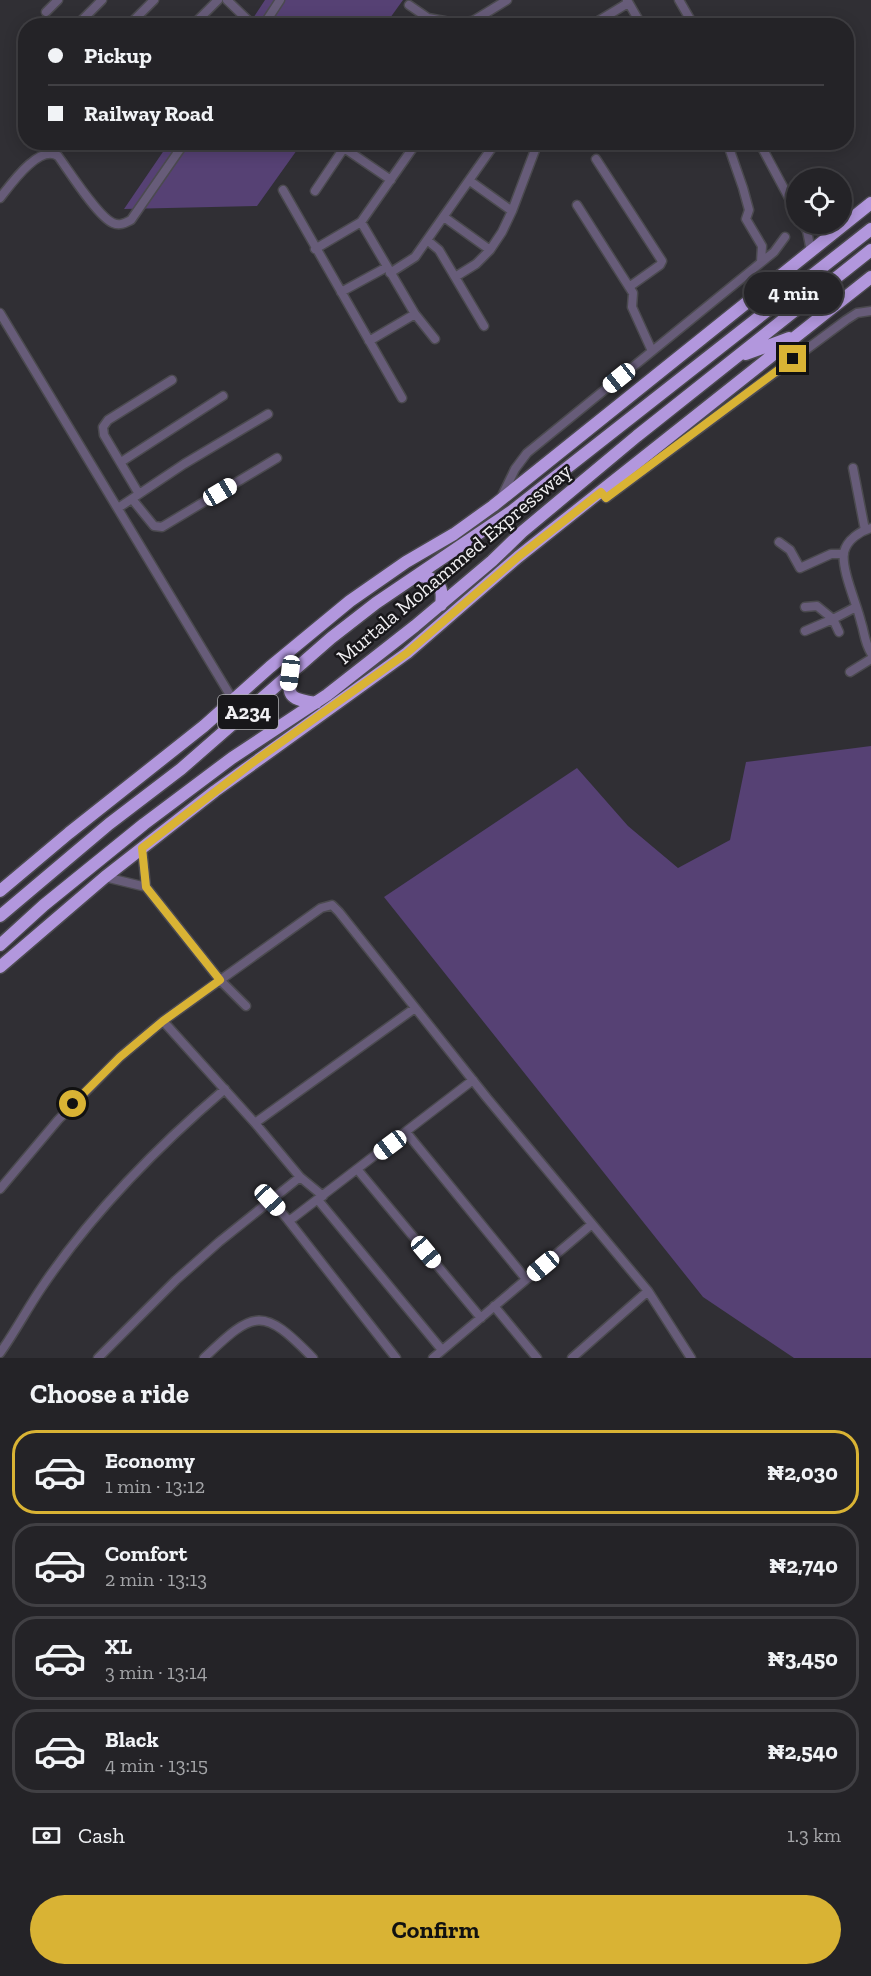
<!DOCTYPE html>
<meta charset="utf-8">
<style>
body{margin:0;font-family:"Zilla Slab",serif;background:#2c2b2f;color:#f1f3f6;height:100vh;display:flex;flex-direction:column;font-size:22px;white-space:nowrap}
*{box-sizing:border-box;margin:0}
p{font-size:20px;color:#a3a4a7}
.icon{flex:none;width:33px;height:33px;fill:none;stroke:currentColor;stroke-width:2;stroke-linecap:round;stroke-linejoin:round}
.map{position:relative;height:1358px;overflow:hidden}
.drawer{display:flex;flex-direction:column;background:#242327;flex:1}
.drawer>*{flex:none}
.hud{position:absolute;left:18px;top:18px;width:836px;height:132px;border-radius:24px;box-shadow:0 3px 15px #0003,0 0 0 2px #414044;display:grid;align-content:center;height:132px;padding:0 30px;background:#242327}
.controls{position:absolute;left:786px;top:168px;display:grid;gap:12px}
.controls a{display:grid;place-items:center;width:66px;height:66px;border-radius:50%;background:#242327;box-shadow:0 3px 15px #0003,0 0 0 2px #414044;font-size:30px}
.end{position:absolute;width:27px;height:27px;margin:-14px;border:8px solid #d9b334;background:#111;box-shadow:0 0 0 3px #111}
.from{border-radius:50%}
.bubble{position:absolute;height:42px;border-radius:21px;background:#242327;box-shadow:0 3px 15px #0003,0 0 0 2px #414044;font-size:20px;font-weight:700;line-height:42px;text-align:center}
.car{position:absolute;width:18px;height:36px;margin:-18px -9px;border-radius:8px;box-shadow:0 0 4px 2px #0007;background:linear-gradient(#fff 24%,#345 0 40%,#fff 0 76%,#345 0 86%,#fff 0)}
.hud b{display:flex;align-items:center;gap:21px;height:57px;font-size:22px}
.hud b+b{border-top:2px solid #414044}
.hud i{width:15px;height:15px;background:#f1f3f6}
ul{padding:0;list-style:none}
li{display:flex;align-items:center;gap:18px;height:84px;margin:0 12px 9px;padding:0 18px;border:3px solid #414044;border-radius:24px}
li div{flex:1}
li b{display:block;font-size:22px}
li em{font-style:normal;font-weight:700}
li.current{border-color:#d9b334}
li>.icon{width:54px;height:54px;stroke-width:1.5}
h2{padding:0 30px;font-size:27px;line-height:72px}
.pay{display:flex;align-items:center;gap:15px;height:66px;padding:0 30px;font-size:22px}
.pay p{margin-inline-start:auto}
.primary-button{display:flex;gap:12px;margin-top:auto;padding:12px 30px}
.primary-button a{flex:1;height:69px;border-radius:36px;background:#d9b334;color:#111;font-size:24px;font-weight:700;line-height:69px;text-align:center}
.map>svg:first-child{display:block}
.green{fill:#564174}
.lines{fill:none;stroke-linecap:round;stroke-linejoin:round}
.minor-casing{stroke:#4b4a4f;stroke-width:11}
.highway-casing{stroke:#4b4a4f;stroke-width:15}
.minor{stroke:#675c79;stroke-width:8}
.highway{stroke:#b297dd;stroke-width:12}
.route{stroke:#d9b334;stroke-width:8}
.labels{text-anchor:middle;stroke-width:5;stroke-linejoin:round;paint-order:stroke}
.shield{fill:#18171a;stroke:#afaeb1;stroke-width:1.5}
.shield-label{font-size:20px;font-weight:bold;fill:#f0eff2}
.street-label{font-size:21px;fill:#f0eff2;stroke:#18171a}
</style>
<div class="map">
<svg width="871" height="1358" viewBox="0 0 871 1358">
<rect width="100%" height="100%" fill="#302f34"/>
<!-- green -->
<path class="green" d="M265,0h138l-18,25 -137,1z
M169,143h133l-45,63 -133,3z
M871,746v612h-77l-91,-61 -319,-400 193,-129 51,58 50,42 52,-28 16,-78z"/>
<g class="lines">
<defs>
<path id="minor" d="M227,0l27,26
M627,0l15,26
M679,0l15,26
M409,5l19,13 27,5 18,-2 34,-21
M46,12l12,-12
M76,26l26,-26
M128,26l26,-26
M192,26l26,-26
M263,26l17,-26
M590,26l38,-23
M727,142l16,46 6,22 -3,9 16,27 -1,16
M759,142l37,69
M344,148l47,32
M596,159l66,102 -2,4 -31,22
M470,181l42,30
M283,190l119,208
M315,191l33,-49
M0,198c11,-14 39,-54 58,-42 11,15 40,61 55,67 7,3 12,0 18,-3l54,-78
M577,205l56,88 -1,14 20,44
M444,217l46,33
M361,222l54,92 -46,27
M803,224l4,7 4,20
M427,240l12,10 45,76
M315,249l46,-27 56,-80
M390,273l25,-16 81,-115
M455,277l21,-13 14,-14 12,-18 10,-21 26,-69
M341,292l46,-25
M0,313l233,387
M415,314l20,25
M121,462l102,-66
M853,468l12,62
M601,492l5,6 240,-178 11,-7 14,-2
M139,494l-35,-59 -1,-8 5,-7 64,-40
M501,498l14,-29 12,-16 247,-201 11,-15
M132,499l22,27 8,1 115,-69
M118,508l66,-44 84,-50
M871,528c-11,3 -24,12 -27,24 -3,18 13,52 17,70 4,12 3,19 10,31
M779,542l11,8 10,18 31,-14h13
M805,607l12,-1 16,13 -28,12
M839,632l-6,-13 23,-12
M850,672l21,-13
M142,848l4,39 74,93 26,26
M105,877l41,10
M415,1008l-160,115 -92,-102 158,-113 11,-3 7,7 148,186 161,193 43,67
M255,1123l45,54 23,19
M406,1132l120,147
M357,1169l124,149
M0,1189l58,-69 62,-63 43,-36
M271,1200l17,20 5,-2 180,-138
M318,1200l124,150
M288,1220l108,138
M494,1306l43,52
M0,1353c15,-21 27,-44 42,-66 50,-74 115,-140 183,-198
M98,1358l78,-78 43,-38 81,-65
M204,1358c51,-49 59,-51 109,0
M433,1358l159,-134
M572,1358l76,-67"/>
<path id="highway" d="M746,354l43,-16
M417,576c20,1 27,8 24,29
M290,673c-3,25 1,26 26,30
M0,891l69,-58 135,-107 66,-59 80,-66 56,-39 48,-28 39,-28 378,-303
M0,916l109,-92 72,-55 150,-131 45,-35 136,-92 359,-282
M0,945l44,-40 100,-81 88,-66 95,-63 88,-69 77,-65 30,-29 115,-96 234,-186
M0,967l105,-90 110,-86 192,-138 111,-96 353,-280"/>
</defs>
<!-- minor casing -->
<use href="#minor" class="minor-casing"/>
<!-- highway casing -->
<use href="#highway" class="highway-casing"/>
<!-- minor -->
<use href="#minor" class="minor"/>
<!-- highway -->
<use href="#highway" class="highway"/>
</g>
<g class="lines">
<!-- route -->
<path class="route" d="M73,1104l47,-47 43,-36 57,-41 -74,-93 -4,-39 113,-87 152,-108 111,-96 83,-65 5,6 187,-139"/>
</g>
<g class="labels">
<!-- shield labels -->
<rect class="shield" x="218" y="695" width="60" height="34" rx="4.5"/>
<g class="shield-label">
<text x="248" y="719">A234</text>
</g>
<!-- street labels -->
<g class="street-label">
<text transform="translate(454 564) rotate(-40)" y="7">Murtala Mohammed Expressway</text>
</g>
</g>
</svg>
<div class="controls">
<a><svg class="icon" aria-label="locate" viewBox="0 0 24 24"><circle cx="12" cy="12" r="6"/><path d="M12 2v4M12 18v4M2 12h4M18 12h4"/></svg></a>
</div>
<i class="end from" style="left:73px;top:1104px"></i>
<i class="end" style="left:793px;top:359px"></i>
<div class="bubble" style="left:744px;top:272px;width:99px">4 min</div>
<i class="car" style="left:619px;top:378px;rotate:231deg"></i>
<i class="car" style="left:220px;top:492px;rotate:59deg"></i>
<i class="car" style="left:290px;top:673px;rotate:187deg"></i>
<i class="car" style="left:390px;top:1145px;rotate:233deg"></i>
<i class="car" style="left:270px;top:1200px;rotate:137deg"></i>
<i class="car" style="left:426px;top:1252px;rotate:140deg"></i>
<i class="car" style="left:543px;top:1266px;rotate:230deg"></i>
<div class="hud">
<b><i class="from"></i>Pickup</b>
<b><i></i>Railway Road</b>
</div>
</div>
<section class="drawer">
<h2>Choose a ride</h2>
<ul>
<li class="current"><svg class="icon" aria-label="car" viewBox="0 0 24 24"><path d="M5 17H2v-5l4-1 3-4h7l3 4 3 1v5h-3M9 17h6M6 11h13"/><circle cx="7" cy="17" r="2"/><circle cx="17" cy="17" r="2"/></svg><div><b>Economy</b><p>1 min · 13:12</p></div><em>₦2,030</em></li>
<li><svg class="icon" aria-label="car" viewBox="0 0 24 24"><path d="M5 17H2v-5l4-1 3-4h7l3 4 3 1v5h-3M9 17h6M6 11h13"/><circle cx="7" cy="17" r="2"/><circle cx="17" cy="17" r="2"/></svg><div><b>Comfort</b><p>2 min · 13:13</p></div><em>₦2,740</em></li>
<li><svg class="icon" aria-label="car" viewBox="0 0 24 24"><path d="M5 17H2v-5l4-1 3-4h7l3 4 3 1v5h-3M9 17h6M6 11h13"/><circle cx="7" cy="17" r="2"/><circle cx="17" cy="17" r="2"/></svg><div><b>XL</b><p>3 min · 13:14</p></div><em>₦3,450</em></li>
<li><svg class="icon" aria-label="car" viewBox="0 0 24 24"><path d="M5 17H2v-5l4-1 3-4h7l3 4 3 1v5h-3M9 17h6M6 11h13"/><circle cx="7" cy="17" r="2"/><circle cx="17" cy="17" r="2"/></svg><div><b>Black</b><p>4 min · 13:15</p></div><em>₦2,540</em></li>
</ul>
<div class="pay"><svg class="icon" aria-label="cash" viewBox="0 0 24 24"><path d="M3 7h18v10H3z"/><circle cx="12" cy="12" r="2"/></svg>Cash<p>1.3 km</p></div>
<div class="primary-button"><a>Confirm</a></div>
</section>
